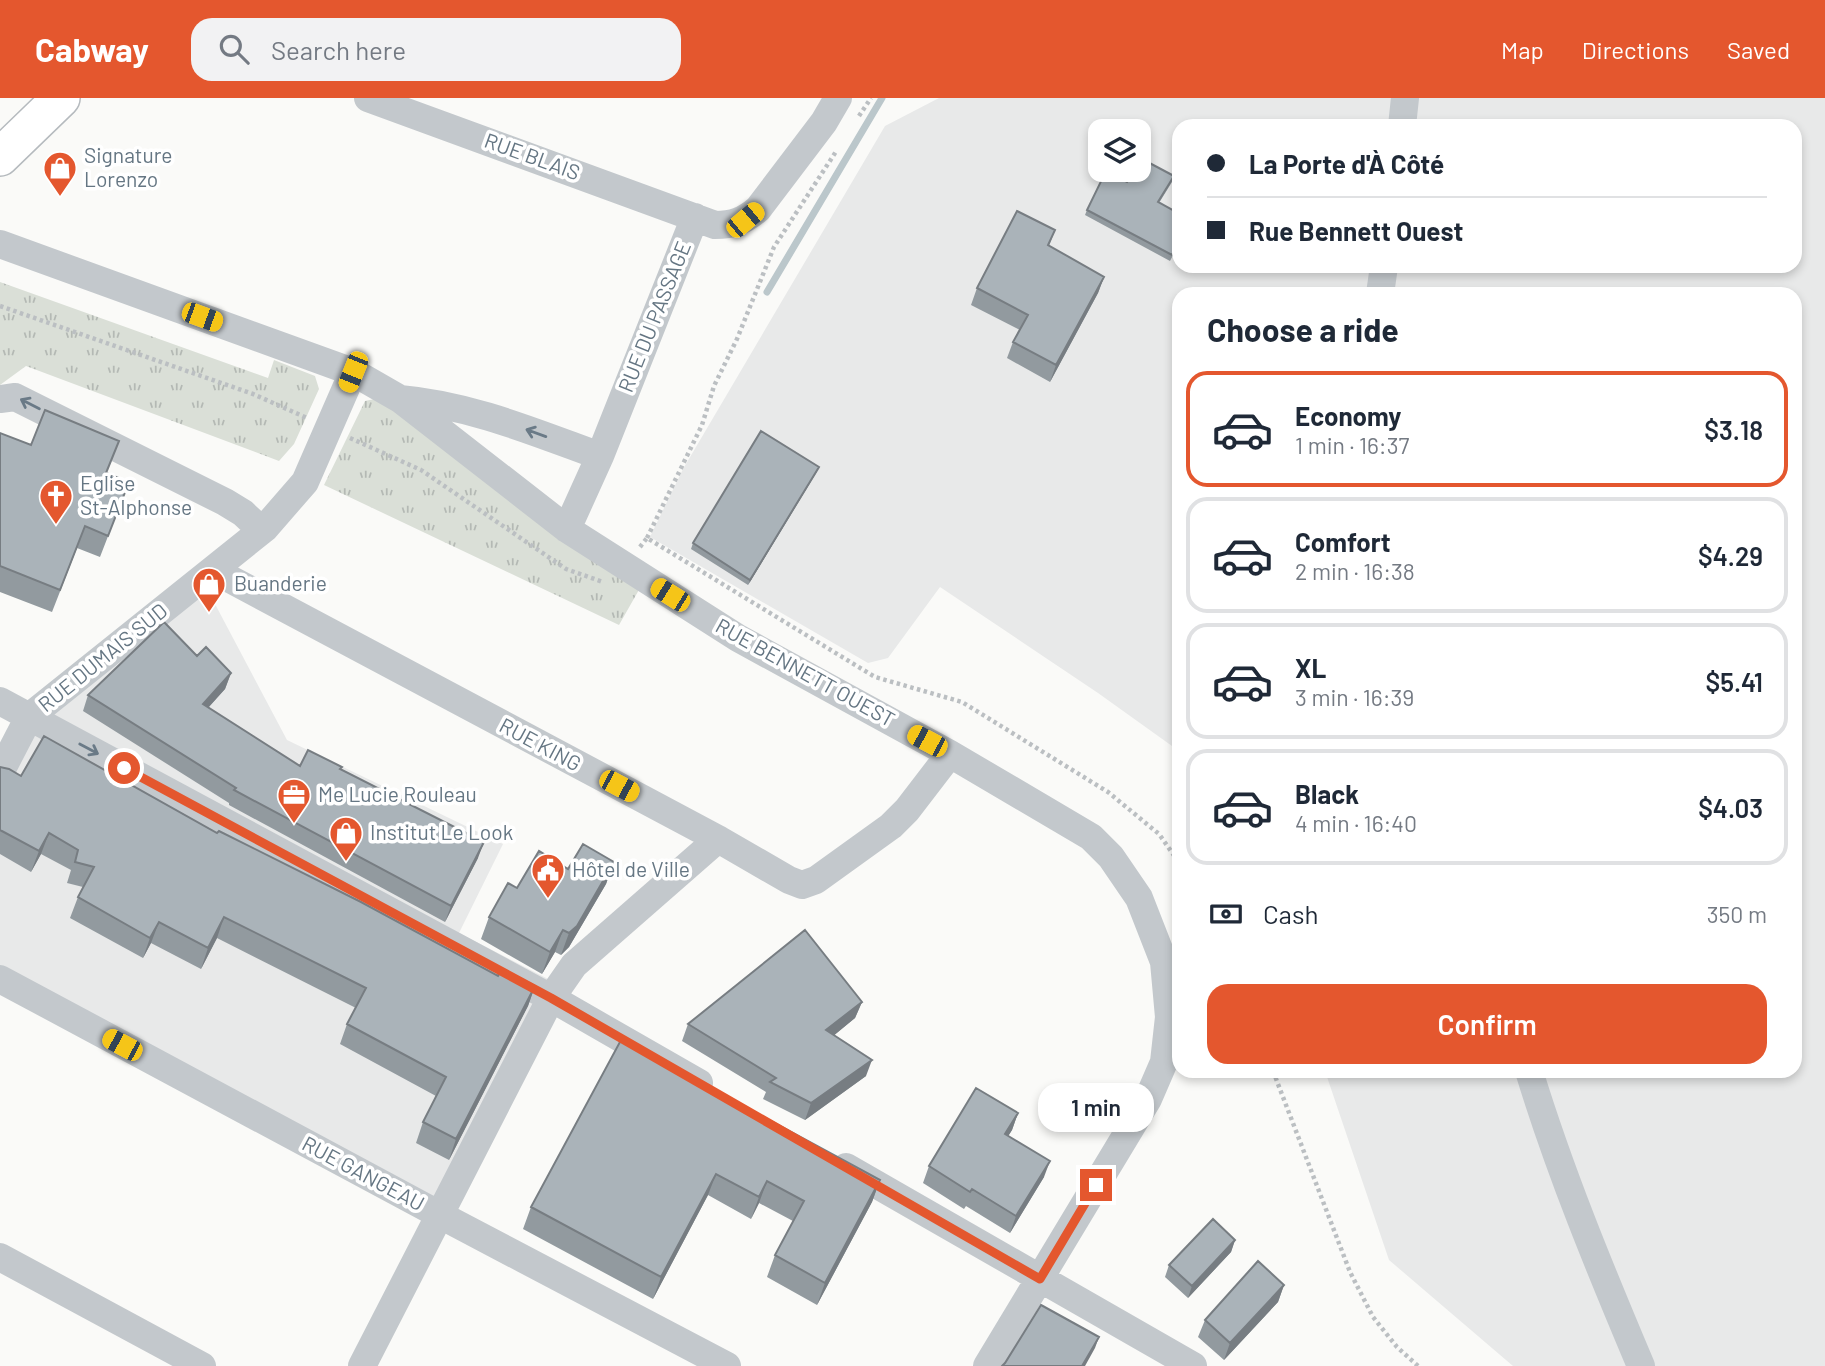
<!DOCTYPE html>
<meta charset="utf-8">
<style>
body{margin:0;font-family:Barlow,sans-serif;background:#f2f2f3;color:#1f2937;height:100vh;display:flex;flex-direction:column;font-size:26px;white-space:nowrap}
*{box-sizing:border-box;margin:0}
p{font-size:23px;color:#747a83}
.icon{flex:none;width:38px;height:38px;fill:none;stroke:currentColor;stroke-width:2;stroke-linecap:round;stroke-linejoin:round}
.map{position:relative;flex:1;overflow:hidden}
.drawer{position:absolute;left:1172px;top:189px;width:630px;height:791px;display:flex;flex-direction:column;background:#fff;border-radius:21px;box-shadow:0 4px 10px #0003}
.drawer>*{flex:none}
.guide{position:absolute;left:1172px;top:21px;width:630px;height:154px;border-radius:21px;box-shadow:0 4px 10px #0003;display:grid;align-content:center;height:154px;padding:0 35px;background:#fff}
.buttons{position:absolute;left:1088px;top:21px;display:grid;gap:14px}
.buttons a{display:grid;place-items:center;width:63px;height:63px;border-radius:14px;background:#fff;box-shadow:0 4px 10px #0003;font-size:35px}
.end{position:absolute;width:32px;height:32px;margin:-16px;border:9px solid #e4572e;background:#fff;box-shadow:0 0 0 4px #fff}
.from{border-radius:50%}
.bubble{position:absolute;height:49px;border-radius:21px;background:#fff;box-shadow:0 4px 10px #0003;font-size:23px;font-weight:600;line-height:49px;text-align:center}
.car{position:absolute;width:21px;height:42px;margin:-21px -10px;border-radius:9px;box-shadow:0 0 5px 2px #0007;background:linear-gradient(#f5c518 24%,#345 0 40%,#f5c518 0 76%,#345 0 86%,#f5c518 0)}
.guide b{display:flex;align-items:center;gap:24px;height:66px;font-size:26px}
.guide b+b{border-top:2px solid #e0e1e3}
.guide i{width:18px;height:18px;background:#1f2937}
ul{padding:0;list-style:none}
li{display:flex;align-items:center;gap:21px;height:116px;margin:0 14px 10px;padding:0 21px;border:4px solid #e0e1e3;border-radius:21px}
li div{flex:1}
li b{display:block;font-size:26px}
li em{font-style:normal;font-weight:600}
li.on{border-color:#e4572e}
li>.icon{width:63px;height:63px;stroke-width:1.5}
h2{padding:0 35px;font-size:32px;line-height:84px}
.pay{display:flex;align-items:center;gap:18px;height:77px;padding:0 35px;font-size:26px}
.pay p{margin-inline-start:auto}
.cta{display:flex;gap:14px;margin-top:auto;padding:14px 35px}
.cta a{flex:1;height:80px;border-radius:21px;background:#e4572e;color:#fff;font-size:28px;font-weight:600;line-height:80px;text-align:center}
header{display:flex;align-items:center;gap:42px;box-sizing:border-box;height:98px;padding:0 35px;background:#e4572e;color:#fff}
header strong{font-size:33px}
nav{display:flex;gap:38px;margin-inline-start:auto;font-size:24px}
.search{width:490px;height:63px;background:#f2f2f3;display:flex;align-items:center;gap:18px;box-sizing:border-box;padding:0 24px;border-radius:21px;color:#747a83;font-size:26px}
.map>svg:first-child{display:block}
.built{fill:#e8e9e9;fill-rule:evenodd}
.grass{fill:url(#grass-tufts)}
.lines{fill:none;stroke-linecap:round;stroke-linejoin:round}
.stream{stroke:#bbc7cb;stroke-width:7}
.major-casing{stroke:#b5babe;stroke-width:40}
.path{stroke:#bbbfc2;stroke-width:4.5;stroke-dasharray:3.5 3.5;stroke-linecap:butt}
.minor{stroke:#c3c8cc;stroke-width:28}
.major{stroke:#fff;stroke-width:37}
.wall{fill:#929a9f}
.shaded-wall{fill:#777d82}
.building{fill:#aab3b9;stroke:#777d82;stroke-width:2}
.oneway{stroke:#6a7a87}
.route{stroke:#e4572e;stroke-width:9}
.labels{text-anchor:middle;stroke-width:7;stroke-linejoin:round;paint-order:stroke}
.poi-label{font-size:21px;fill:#657683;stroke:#fff;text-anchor:start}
.street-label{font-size:21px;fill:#657683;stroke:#fff}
</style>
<header>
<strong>Cabway</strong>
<div class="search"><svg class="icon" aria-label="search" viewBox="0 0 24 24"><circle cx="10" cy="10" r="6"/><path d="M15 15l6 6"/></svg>Search here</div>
<nav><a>Map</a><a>Directions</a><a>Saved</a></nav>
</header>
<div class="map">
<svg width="1825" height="1268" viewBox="0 0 1825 1268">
<defs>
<pattern id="grass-tufts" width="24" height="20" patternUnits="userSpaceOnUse" patternTransform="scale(1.75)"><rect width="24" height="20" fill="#dadfd7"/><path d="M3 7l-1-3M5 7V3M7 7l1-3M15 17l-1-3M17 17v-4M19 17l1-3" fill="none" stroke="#b4b9b4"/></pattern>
</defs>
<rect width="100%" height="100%" fill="#fafaf8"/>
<!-- built -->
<path class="built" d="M939,0h886v1268h-312l-124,-106 -64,-189h471v-777h-616l-1,457 -81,-58 -158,-106 -52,71 -20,5 -218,-126 33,-68 202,-343zM1180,28h616v140h-616zM1101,33h38v39h-38z
M206,489l81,153 216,104 -44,89 91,47 -112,228 -438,-238v-173l45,-84z"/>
<!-- grass -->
<path class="grass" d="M0,184l268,96 6,-18 41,16 4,13 -25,55 -15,17 -253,-95 -26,19z
M379,300l261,190 -21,37 -295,-140 41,-84z"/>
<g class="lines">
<!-- stream -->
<path class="stream" d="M767,194l115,-194"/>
<defs>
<path id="major" d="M0,59l61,-59"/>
</defs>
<!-- major casing -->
<use href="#major" class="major-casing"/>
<!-- path -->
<path class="path" d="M859,18l12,-18
M0,208l253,88 54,24
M350,340l71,32 145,99 37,13
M647,440l55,-113 12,-39 23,-47 37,-92 63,-97
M640,449l7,-9 228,139 87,25 146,90 51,42 21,30
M1273,973l77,201 23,45 24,30 21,19"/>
<!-- minor -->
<path class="minor" d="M368,0l347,127c18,0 29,-4 43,-16l66,-87 14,-24
M1402,28l3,-28
M0,146l353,128 47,27 167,130 171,109 212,116 141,83 20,20 28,41 25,64 5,55 -5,45 -16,37 -161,267
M1380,196l4,-28
M0,301l15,-2 210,105 18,11 18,17
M400,301c70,6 134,33 200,57
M567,431l33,-73 95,-239
M213,472l505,269 71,41 13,5 14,-5 75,-54 16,-16 43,-56
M0,603l551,297 148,85
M0,675l29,-56 236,-189 40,-46 48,-110
M0,881l440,236 287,151
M1529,973c31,101 71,198 112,295
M846,1069l347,199
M0,1159l202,109
M362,1268l189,-368 23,-33 144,-126"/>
<!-- major -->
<use href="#major" class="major"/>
</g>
<!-- wall -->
<path class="wall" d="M1174,78l-2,6 -13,21 21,39 -10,19 -85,-46 2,-5 40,-28z
M1055,132l-6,16 55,31 -6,16 -48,89 -43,-24 6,-16 7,-12 -49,-25 6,-17z
M0,335l129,49 -29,75 -23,-9 -25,64 -52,-20z
M819,369l-3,6 -68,112 -57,-36 2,-6z
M197,558l34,17 -6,16 -17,19 92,58 41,3 137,89 -33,64 -216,-117v-2l-146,-92 5,-16z
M0,669l21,9 196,57 281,143 37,10 -7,20 -79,154 -33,-17 7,-21 13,-26 -96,-52 7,-20 9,-16 -139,-70 -16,31 -50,-26 -8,15 -73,-40 8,-21 5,-10 -16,-4 4,-13 -30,-16 -10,18 -31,-18z
M614,764l-8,22 -37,63 -8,8 -6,-3 -13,22 -61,-35 8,-22 28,-29 51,-19z
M862,904l-7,16 -21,17 32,41 -61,44 -42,-21 3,-7 -84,-51 6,-17z
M621,942l259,140 -8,22 -55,103 -50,-28 8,-22 18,-34 -34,-18 -8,16 -43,-24 -55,104 -130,-70 8,-22z
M1018,1015l-6,17 -4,6 36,41 -34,56 -44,-27 -2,3 -41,-26 6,-17z
M1235,1142l-4,12 -43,46 -23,-21 4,-12z
M1284,1187l-6,17 -54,58 -26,-23 7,-17z"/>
<!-- shaded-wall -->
<path class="shaded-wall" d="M1104,179l-6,16 -48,89 6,-17z
M819,369l-3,6 -68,112 2,-5z
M231,575l-6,16 -28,31 6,-16z
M49,735l-8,21 -10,18 8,-21z
M484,744l-6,16 -33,64 6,-16z
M614,764l-8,22 -37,63 -8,8 8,-22z
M224,819l-7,21 -16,31 7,-21z
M159,824l-8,21 -8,15 7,-20z
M563,832l-8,22 -13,22 8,-22z
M535,888l-7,20 -79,154 7,-21z
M862,904l-7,16 -35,29 6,-17z
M872,962l-6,16 -61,44 6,-17z
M1018,1015l-6,17 -13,21 6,-17z
M1050,1063l-6,16 -34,56 6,-17z
M716,1076l-8,21 -55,104 8,-22z
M880,1082l-8,22 -55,103 8,-22z
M767,1083l-8,22 -8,16 8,-22z
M1235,1142l-4,12 -43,46 4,-12z
M1284,1187l-6,17 -54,58 6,-17z
M1099,1239l-4,11 -10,18h-3z"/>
<!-- building -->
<path class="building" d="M1142,61l32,17 -16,26 22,12v27l-8,14 -85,-45 19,-39 21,11 8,-12h4v-7z
M1017,113l38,19 -7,15 56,32 -48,88 -43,-23 15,-27 -51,-27z
M45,312l74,31 -13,32 23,9 -21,54 -23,-10 -25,64 -60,-24v-133l31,12z
M761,333l58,36 -69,113 -57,-37z
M164,524l33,34 9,-9 25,26 -28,31 97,62 8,-16 34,17 -2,2 144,73 -33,64 -217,-116 2,-2 -148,-93z
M44,638l173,97 2,-2 142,71 137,74 4,-7 33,17 -79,153 -33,-17 23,-45 -99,-53 19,-36 -142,-71 -16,31 -49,-26 -9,16 -72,-41 16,-30 -19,-5 3,-12 -29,-17 -10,18 -39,-21v-63l9,2 12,7z
M583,746l31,18 -37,64 -8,7 -6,-3 -13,22 -61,-35 19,-34 9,5 22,-37 29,18z
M805,832l57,72 -36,28 46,30 -61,43 -41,-21 6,-4 -88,-54z
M621,942l259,140 -55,103 -50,-28 29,-54 -37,-20 -8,16 -43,-23 -55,103 -130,-70z
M976,990l42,25 -13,21 45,27 -34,55 -44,-27 -2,3 -41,-26z
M1213,1121l22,21 -43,46 -23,-21z
M1258,1163l26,24 -54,58 -25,-23z
M1041,1207l58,32 -17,29h-80l3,-3z"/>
<!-- one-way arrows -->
<defs><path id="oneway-shaft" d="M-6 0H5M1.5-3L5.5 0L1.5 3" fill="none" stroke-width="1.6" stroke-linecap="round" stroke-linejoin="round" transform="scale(1.75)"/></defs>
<g class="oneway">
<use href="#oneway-shaft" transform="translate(30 306) rotate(-153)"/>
<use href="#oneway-shaft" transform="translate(536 335) rotate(-160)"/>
<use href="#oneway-shaft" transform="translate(89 651) rotate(28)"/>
</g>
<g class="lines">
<!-- route -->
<path class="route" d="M124,670l427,230 489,281 56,-94"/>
</g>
<!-- icons -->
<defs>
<symbol id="shop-pin" viewBox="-11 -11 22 30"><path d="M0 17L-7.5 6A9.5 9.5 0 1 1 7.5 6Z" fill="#e4572e" stroke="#fff"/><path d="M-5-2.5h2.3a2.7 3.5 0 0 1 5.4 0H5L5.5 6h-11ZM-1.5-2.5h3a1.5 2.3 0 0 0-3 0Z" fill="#fff"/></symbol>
<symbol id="church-pin" viewBox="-11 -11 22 30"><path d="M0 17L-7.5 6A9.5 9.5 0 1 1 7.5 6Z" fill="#e4572e" stroke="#fff"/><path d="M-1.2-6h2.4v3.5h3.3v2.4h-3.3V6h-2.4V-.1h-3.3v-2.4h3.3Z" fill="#fff"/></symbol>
<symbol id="office-pin" viewBox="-11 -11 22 30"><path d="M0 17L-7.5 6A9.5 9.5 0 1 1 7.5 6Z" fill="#e4572e" stroke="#fff"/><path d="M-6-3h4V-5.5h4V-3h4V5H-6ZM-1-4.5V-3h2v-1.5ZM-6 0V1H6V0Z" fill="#fff"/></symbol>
<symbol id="civic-pin" viewBox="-11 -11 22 30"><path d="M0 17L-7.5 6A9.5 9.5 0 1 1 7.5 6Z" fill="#e4572e" stroke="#fff"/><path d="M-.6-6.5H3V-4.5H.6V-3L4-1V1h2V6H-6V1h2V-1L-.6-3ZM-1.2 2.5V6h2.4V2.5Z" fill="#fff"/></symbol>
</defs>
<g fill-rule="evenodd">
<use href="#shop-pin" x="41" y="51" width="38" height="52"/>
<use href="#church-pin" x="37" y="379" width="38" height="52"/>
<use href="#shop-pin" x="190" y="467" width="38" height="52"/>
<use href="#office-pin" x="275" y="678" width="38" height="52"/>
<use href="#shop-pin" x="327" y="716" width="38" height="52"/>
<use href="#civic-pin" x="529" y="753" width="38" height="52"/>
</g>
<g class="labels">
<!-- poi labels -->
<g class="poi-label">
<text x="84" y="65">Signature<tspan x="84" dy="24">Lorenzo</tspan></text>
<text x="80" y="393">Eglise<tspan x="80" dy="24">St-Alphonse</tspan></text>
<text x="234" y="493">Buanderie</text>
<text x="318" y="704">Me Lucie Rouleau</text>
<text x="370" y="742">Institut Le Look</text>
<text x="572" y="779">Hôtel de Ville</text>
</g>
<!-- street labels -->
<g class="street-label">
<text transform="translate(532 59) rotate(20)" y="7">RUE BLAIS</text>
<text transform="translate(655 219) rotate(-68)" y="7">RUE DU PASSAGE</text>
<text transform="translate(103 560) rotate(-39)" y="7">RUE DUMAIS SUD</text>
<text transform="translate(805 575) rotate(29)" y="7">RUE BENNETT OUEST</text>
<text transform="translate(540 647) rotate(28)" y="7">RUE KING</text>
<text transform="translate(363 1076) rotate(28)" y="7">RUE GANGEAU</text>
</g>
</g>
</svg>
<div class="buttons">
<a><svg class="icon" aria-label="layers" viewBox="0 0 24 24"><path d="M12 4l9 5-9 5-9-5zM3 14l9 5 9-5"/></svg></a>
</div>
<i class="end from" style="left:124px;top:670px"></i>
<i class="end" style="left:1096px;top:1087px"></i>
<div class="bubble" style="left:1038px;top:985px;width:116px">1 min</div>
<i class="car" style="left:745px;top:122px;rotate:50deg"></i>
<i class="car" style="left:202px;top:219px;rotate:110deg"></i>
<i class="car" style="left:353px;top:274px;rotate:202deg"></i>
<i class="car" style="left:670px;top:497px;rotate:302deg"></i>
<i class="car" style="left:927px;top:643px;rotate:298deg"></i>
<i class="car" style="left:619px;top:688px;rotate:118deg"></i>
<i class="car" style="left:122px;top:947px;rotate:298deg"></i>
<div class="guide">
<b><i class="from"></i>La Porte d'À Côté</b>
<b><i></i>Rue Bennett Ouest</b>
</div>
<section class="drawer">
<h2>Choose a ride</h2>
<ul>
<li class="on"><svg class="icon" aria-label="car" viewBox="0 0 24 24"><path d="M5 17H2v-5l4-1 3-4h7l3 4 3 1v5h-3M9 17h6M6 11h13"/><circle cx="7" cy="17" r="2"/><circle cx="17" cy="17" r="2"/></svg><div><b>Economy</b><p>1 min · 16:37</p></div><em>$3.18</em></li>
<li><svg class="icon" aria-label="car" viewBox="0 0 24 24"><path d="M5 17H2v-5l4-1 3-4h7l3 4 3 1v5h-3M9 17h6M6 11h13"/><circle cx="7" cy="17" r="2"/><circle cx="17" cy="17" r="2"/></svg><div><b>Comfort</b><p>2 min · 16:38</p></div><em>$4.29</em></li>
<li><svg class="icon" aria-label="car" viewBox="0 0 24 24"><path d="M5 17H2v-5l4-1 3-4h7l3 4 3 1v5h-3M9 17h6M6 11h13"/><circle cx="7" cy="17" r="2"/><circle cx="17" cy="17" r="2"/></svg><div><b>XL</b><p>3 min · 16:39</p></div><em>$5.41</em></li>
<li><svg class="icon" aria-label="car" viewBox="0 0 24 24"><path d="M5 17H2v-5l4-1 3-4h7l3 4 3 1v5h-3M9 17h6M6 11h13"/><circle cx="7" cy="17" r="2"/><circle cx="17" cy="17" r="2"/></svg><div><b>Black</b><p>4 min · 16:40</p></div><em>$4.03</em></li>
</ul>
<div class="pay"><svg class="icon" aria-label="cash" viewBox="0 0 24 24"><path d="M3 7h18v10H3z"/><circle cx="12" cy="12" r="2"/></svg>Cash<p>350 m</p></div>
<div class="cta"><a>Confirm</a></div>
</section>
</div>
